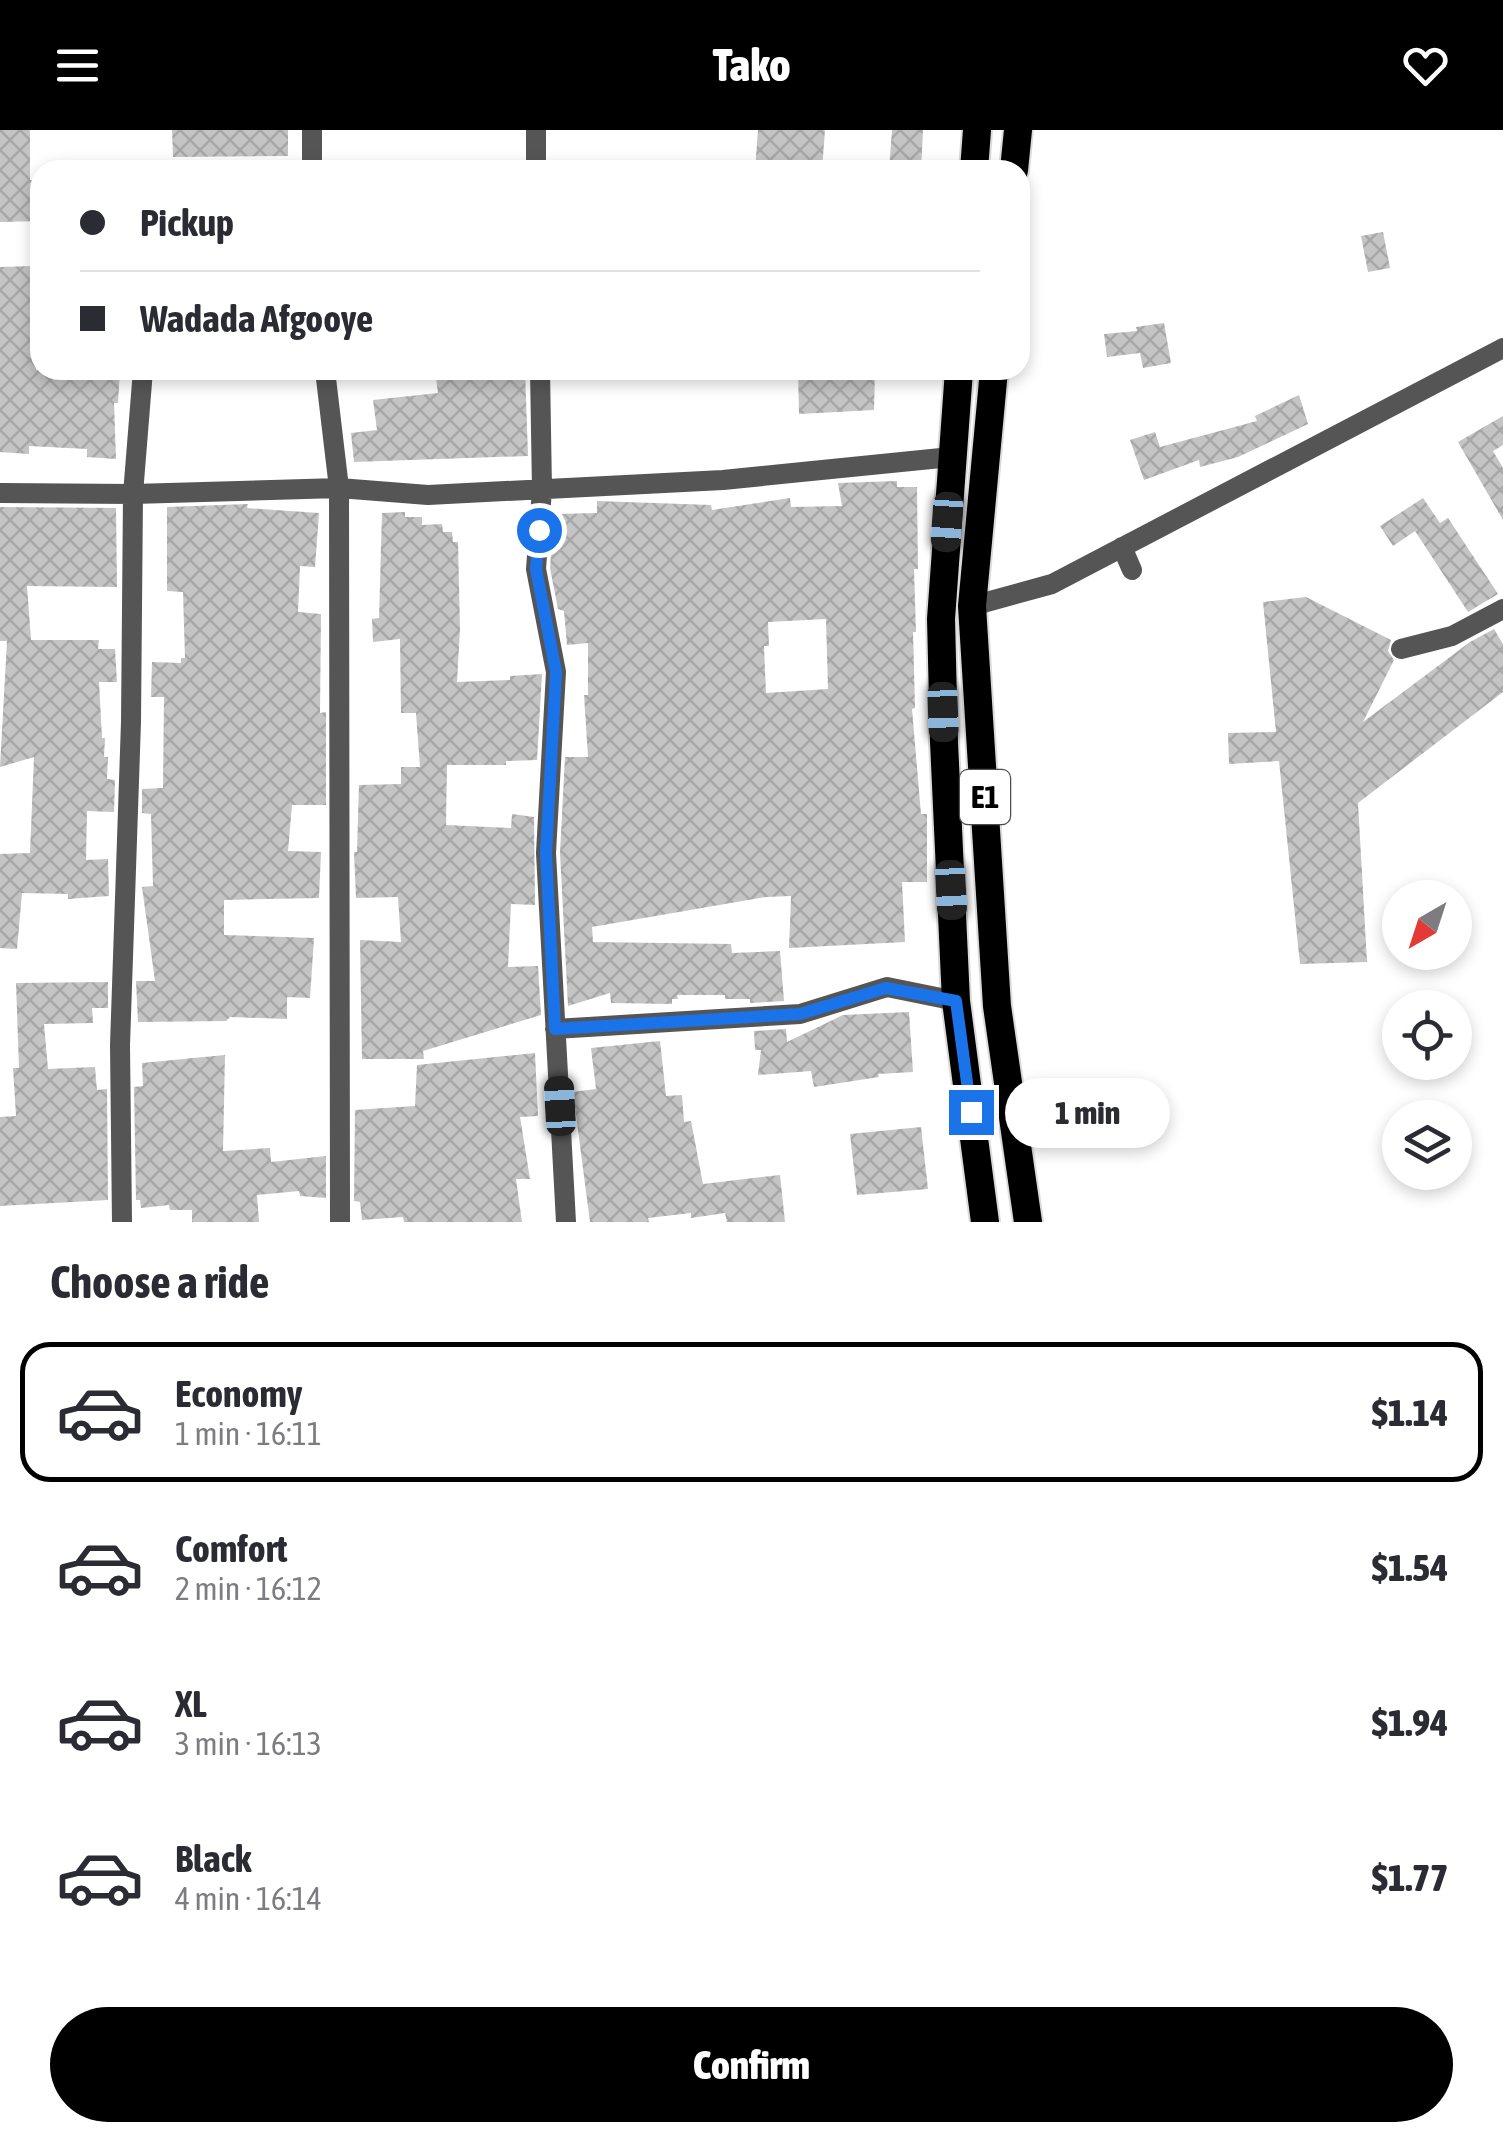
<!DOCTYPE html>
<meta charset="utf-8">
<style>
body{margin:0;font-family:"Asap Condensed",sans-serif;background:#f2f2f3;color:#2b2b33;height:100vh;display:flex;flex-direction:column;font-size:38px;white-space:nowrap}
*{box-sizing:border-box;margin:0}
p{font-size:32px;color:#7c7c81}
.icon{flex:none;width:55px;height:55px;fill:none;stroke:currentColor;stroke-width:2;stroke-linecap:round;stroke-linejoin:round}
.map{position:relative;height:1092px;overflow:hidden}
.details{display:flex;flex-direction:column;background:#fff;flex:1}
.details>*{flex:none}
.hud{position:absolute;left:30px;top:30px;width:1000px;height:220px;border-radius:30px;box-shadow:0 5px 15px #0003;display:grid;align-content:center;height:220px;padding:0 50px;background:#fff}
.needle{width:65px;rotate:219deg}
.fabs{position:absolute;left:1382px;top:750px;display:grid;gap:20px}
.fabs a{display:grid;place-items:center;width:90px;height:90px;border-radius:50%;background:#fff;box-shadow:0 5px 15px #0003;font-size:50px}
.end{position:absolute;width:45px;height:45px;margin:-22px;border:12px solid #1a73e8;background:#fff;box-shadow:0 0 0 5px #fff}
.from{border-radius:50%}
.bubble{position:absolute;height:70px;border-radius:35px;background:#fff;box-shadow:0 5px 15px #0003;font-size:32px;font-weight:800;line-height:70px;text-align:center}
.car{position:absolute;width:30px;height:60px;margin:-30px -15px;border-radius:12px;box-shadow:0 0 8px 2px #0007;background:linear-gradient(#222 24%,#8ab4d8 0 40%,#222 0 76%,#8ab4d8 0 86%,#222 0)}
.hud b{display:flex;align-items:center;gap:35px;height:95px;font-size:38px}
.hud b+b{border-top:2px solid #e1e1e2}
.hud i{width:25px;height:25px;background:#2b2b33}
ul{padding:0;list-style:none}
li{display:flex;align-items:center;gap:30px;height:140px;margin:0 20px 15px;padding:0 30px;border:5px solid transparent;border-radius:30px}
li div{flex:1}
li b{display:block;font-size:38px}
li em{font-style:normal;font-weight:800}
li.current{border-color:#000}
li>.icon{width:90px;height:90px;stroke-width:1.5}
h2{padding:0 50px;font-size:45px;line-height:120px}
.button{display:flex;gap:20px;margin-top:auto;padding:20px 50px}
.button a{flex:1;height:115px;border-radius:60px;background:#000;color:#fff;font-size:40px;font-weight:800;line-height:115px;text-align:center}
header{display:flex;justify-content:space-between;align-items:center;height:130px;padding:0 50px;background:#000;color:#fff;font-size:45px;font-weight:800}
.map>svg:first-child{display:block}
.building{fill:url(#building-cross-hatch);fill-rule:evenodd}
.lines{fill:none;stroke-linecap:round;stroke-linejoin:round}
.trunk-casing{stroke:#dbdbdb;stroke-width:32}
.minor{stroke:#555;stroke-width:20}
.trunk{stroke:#000;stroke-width:28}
.route{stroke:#1a73e8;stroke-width:12}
.labels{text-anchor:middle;stroke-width:9;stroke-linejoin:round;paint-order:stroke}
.shield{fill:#fff;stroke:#4c4c4c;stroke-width:2.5}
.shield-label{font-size:32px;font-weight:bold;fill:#000}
</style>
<header><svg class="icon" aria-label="menu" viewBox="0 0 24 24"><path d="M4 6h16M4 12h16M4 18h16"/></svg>Tako<svg class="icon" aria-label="heart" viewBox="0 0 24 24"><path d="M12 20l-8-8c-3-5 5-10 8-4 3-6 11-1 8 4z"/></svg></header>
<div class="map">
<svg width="1503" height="1092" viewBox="0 0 1503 1092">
<defs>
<pattern id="building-cross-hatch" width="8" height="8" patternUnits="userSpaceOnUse" patternTransform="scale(2.5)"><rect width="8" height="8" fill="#c4c4c4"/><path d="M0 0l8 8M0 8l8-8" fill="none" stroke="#a7a7a7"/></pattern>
</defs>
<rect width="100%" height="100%" fill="#fff"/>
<!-- building -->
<path class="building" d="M0,0h30v50h10v41l-40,1z
M172,0h116v26l-115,1z
M758,0h67l-3,40h-67z
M892,0h31l-2,40h-32z
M1383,102l7,36 -22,4 -7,-36z
M32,136l4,104h84l-2,33h-4l2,56 -29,-2v-8l-58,-3v8l-29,-2v-185z
M1164,193l7,40 -28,5 -3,-15 -33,4 -3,-23 33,-3 -1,-4z
M435,240h90l3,86 -174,6 -3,-29 26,-3 -4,-30 65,-7z
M798,240h77l-1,40 -75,4z
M1299,265l9,29 -70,33 -38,10 -1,-7 -55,20 -14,-40 25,-8 5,15 97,-26 -2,-5z
M1503,286v29l-10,6 10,17v52l-45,-78z
M897,351v6h20l1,82h-4l2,63h-3l2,76 -3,1 9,105h6v68h-25l3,60 -116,6 2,-52 -25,1 -174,30 1,15 138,2 1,9 48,-2 4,50 -34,2v-4h-25v-4h-48l1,4h-6v5l-61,-1 -1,-10 -42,13 -8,-153 5,-96h23l-4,-62h4v-52l-21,2 -3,-34 -6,-2 -8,-41 4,-54 43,-1v-12l114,4 1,5 78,-12 1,9 51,-1 -4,-23zM826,489l2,70 -62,4 -2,-47h5l-1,-24z
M1423,368l17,25 8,-5 50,76 -30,18 -53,-81 -22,15 -13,-20z
M248,374l-1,4 72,5 -4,54 -15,-1 -2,46 23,2 -1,99 6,-1v93h-34l-4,46 33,1 -2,46 -95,2v35l90,3 -4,60 -23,-1v22l-57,-2 -4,4 -88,1 -2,-41h19l-13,-94 11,-1 -2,-72 -9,-1v-24l21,-1 1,-91h-13l1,-35 29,1v-5h4l-2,-66 -16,-1v-84z
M0,377l116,1 1,79 -90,-1 4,54h68l-1,9h17l2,33h-18l3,56h3l-1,19h4l-1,22 8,1 -1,32 -27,-1 -1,49 22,-1 1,37 -41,3v-5l-46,-1 -5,56 -17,-1v-94l30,-1 4,-96 -34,10 7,-126h-7z
M405,382v5h17v8l20,-1 1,8h9l1,10h5l2,87 -3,53 53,-2v-4l32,-2 -5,86 -31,1v4h-59l-1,60 65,3 1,-14 22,3 1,88 -24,-1 -3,63 30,-1 3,49 -118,36 1,8h-62l-2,-119 41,2 -3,-45 -42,1 -2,-46h3l2,-67 42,-1v-17h19l-4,-54h-15l-1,-74 -27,3 -1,-23 7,-1 3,-105z
M1306,467l85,43 -3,11 6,9 -31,62 107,-80 24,-13 9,15v48l-145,111 9,159 -67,2 -21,-203 -50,3 -1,-31 48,-1 -13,-130z
M108,852v26h-16l1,15 -49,1 4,45 47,-2 2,23 10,-1 1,111 -108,6v-89l16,-1 -3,-48h6l-3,-85z
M909,882l4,60 -35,2 1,3 -65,10 -3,-16 -53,4 3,-25h-6l-1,-19 32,-2 1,13 56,-27z
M660,911l6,55 16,-1 2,27 7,-1 12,63 77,-9 5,47h-58l-2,-9 -34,5v-5l-43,5 1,4h-59l-17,-130 23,-3 -5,-41z
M535,923l3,63 -18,1 10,62h-14l6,43h-118l-1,-5 -41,3 -2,-18 -6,-1 1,-91 60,-4 2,-41z
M225,925l-2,96 47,-3 1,14 55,-6v42l-26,-2 -1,-5 -42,4 2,27h-67v-12h-22l-1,-5 -28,3 -1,-8h-4l-2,-113 9,-1 -1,-23z
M921,997l7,62 -71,6 -7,-61z"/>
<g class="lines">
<defs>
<path id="trunk" d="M974,40l3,-40
M1014,40l4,-40
M959,240l-18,249 3,123 12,259 29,221
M994,240l-22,236 25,400 31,216"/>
</defs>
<!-- trunk casing -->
<use href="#trunk" class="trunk-casing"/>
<!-- minor -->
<path class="minor" d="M312,0v40
M536,0v40
M325,240l14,118 1,734
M540,240l2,120 -6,79 20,103 -10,181 20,369
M0,363l133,1 206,-6 89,7 295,-15 228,-23
M1122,417l10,23
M972,476l80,-22 451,-236
M1401,519l51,-13 51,-27
M555,899l245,-15 87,-27 69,14
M122,1092l-2,-177 11,-323 2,-228 10,-124"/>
<!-- trunk -->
<use href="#trunk" class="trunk"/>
</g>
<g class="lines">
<!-- route -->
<path class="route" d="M539,400l-3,39 20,103 -10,181 9,176 245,-15 86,-26 70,13 15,111"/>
</g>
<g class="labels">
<!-- shield labels -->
<rect class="shield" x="960" y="640" width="50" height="54" rx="8"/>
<g class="shield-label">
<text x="985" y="678">E1</text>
</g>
</g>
</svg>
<div class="fabs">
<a><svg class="needle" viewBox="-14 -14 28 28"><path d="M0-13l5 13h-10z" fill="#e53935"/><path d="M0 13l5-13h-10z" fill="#7c7c81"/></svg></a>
<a><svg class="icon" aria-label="locate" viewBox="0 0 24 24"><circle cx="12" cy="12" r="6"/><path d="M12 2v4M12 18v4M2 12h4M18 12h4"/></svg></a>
<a><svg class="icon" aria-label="layers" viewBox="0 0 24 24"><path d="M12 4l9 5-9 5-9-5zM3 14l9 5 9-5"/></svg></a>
</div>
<i class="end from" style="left:539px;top:400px"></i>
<i class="end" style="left:971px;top:982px"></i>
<div class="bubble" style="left:1005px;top:948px;width:165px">1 min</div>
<i class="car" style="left:947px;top:392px;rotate:184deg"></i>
<i class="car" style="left:943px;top:582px;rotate:178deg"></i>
<i class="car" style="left:951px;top:760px;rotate:177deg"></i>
<i class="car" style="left:560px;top:976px;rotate:357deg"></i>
<div class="hud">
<b><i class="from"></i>Pickup</b>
<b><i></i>Wadada Afgooye</b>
</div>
</div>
<section class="details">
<h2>Choose a ride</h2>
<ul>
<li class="current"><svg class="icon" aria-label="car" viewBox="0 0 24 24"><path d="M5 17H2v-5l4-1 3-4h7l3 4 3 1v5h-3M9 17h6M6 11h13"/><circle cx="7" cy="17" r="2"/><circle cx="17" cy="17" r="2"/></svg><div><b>Economy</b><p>1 min · 16:11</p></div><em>$1.14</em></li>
<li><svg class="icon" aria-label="car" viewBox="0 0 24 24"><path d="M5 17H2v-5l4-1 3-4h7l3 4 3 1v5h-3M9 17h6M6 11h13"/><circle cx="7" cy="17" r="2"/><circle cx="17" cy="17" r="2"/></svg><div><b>Comfort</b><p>2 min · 16:12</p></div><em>$1.54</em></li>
<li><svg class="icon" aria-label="car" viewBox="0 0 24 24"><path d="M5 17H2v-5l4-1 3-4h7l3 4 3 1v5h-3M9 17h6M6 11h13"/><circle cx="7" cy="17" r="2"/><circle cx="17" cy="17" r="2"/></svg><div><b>XL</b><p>3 min · 16:13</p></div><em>$1.94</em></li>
<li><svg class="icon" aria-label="car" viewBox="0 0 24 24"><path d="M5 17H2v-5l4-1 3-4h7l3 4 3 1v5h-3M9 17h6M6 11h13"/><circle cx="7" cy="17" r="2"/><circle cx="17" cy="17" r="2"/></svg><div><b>Black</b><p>4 min · 16:14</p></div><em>$1.77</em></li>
</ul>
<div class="button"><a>Confirm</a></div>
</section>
